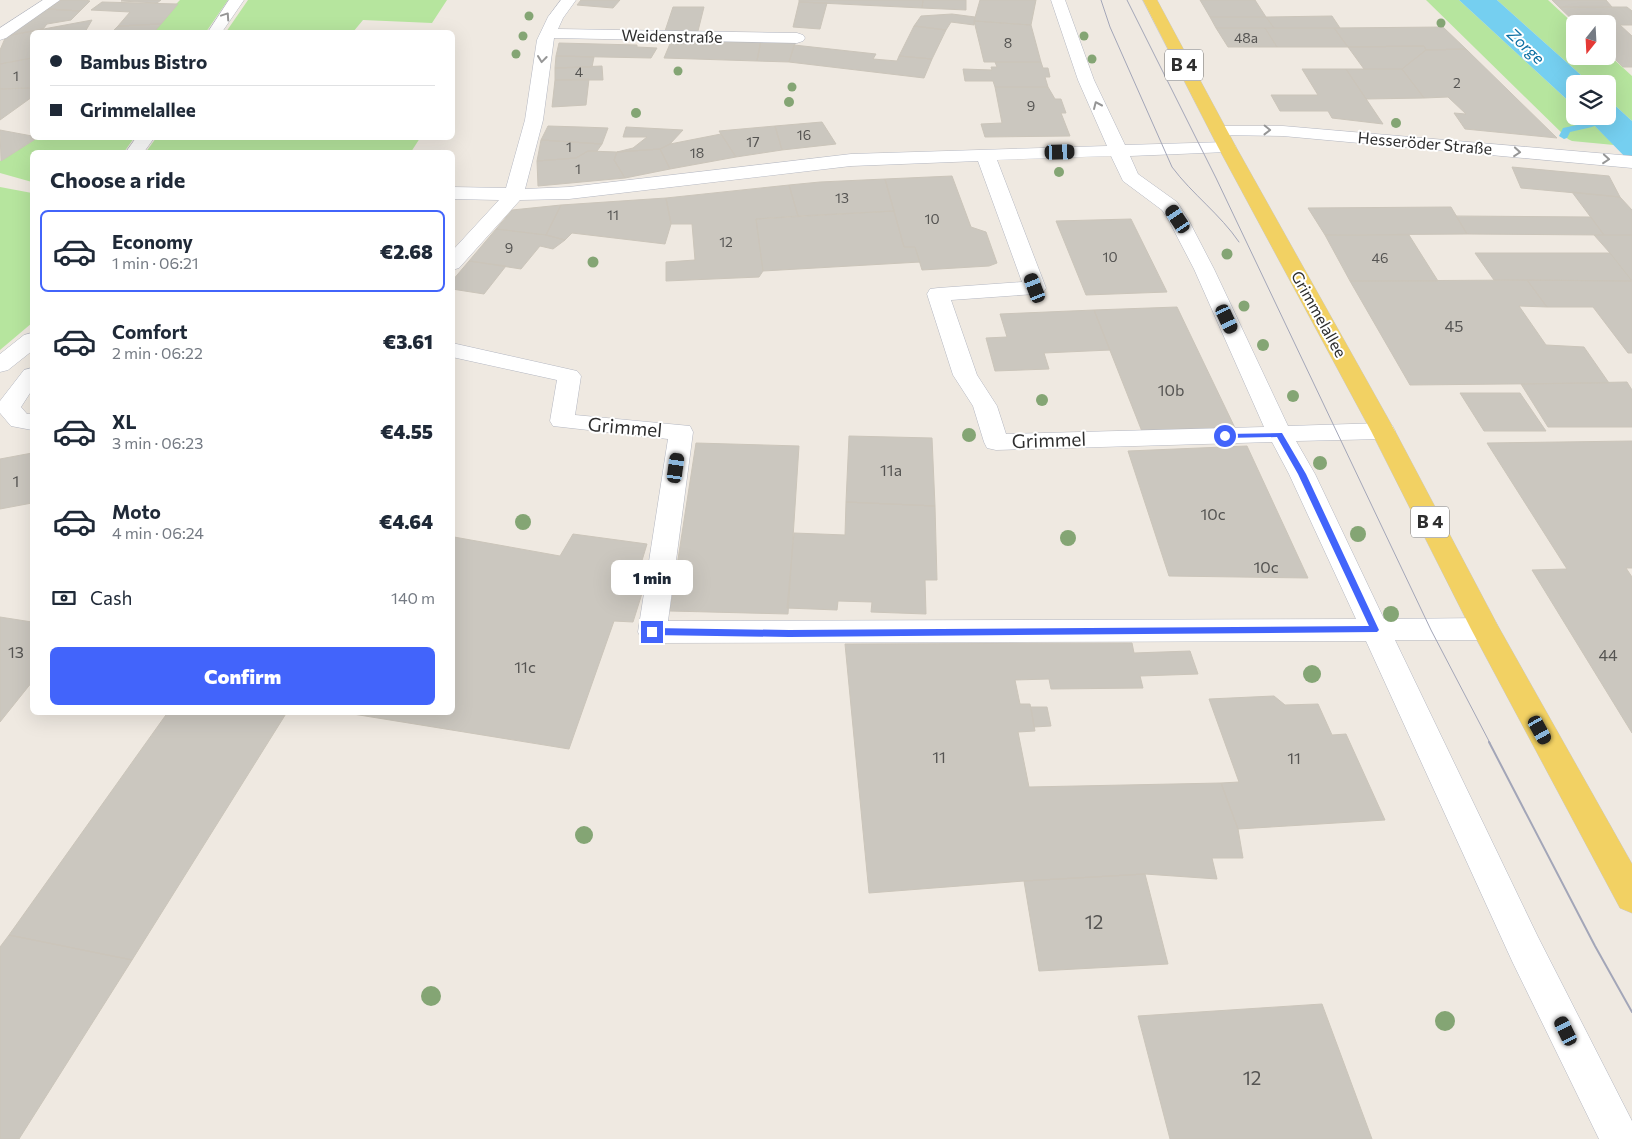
<!DOCTYPE html>
<meta charset="utf-8">
<style>
body{margin:0;font-family:Commissioner,sans-serif;background:#f2f2f3;color:#1f2937;height:100vh;display:flex;flex-direction:column;font-size:19px;white-space:nowrap}
*{box-sizing:border-box;margin:0}
p{font-size:16px;color:#747a83}
.icon{flex:none;width:28px;height:28px;fill:none;stroke:currentColor;stroke-width:2;stroke-linecap:round;stroke-linejoin:round}
.map{position:relative;flex:1;overflow:hidden}
.details{position:absolute;left:30px;top:150px;width:425px;height:565px;display:flex;flex-direction:column;background:#fff;border-radius:8px;box-shadow:0 5px 20px #0002}
.details>*{flex:none}
.guide{position:absolute;left:30px;top:30px;width:425px;height:110px;border-radius:8px;box-shadow:0 5px 20px #0002;display:grid;align-content:center;height:110px;padding:0 20px;background:#fff}
.needle{width:32px;rotate:198deg}
.controls{position:absolute;left:1566px;top:15px;display:grid;gap:10px}
.controls a{display:grid;place-items:center;width:50px;height:50px;border-radius:8px;background:#fff;box-shadow:0 5px 20px #0002;font-size:25px}
.end{position:absolute;width:22px;height:22px;margin:-11px;border:6px solid #4264fb;background:#fff;box-shadow:0 0 0 2px #fff}
.from{border-radius:50%}
.bubble{position:absolute;height:35px;border-radius:8px;background:#fff;box-shadow:0 5px 20px #0002;font-size:16px;font-weight:800;line-height:35px;text-align:center}
.car{position:absolute;width:15px;height:30px;margin:-15px -8px;border-radius:6px;box-shadow:0 0 4px 1px #0007;background:linear-gradient(#222 24%,#8ab4d8 0 40%,#222 0 76%,#8ab4d8 0 86%,#222 0)}
.guide b{display:flex;align-items:center;gap:18px;height:48px;font-size:19px}
.guide b+b{border-top:1px solid #e0e1e3}
.guide i{width:12px;height:12px;background:#1f2937}
ul{padding:0;list-style:none}
li{display:flex;align-items:center;gap:15px;height:82px;margin:0 10px 8px;padding:0 10px;border:2px solid transparent;border-radius:8px}
li div{flex:1}
li b{display:block;font-size:19px}
li em{font-style:normal;font-weight:800}
li.current{border-color:#4264fb}
li>.icon{width:45px;height:45px;stroke-width:1.5}
h2{padding:0 20px;font-size:22px;line-height:60px}
.pay{display:flex;align-items:center;gap:12px;height:55px;padding:0 20px;font-size:19px}
.pay p{margin-inline-start:auto}
.button{display:flex;gap:10px;margin-top:auto;padding:10px 20px}
.button a{flex:1;height:58px;border-radius:8px;background:#4264fb;color:#fff;font-size:20px;font-weight:800;line-height:58px;text-align:center}
.map>svg:first-child{display:block}
.green{fill:#b6e59e}
.water{fill:#75cff0}
.lines{fill:none;stroke-linecap:round;stroke-linejoin:round}
.stream{fill:#75cff0;fill-rule:evenodd}
.building{fill:#cbc7bf;stroke:#cbc5ba}
.minor-casing{stroke:#b4b7c1;stroke-width:1}
.major-casing{stroke:#c9c9c9;stroke-width:1}
.minor{fill:#fff;fill-rule:evenodd}
.major{fill:#f2d163;fill-rule:evenodd}
.tram-far1{stroke:#a3a6b8;stroke-width:1}
.tram{stroke:#a3a6b8;stroke-width:2}
.tree{fill:#84a574}
.oneway{stroke:#969696}
.route{fill:#4264fb}
.labels{text-anchor:middle;stroke-width:4;stroke-linejoin:round;paint-order:stroke}
.far-number-label{font-size:14px;fill:#555452}
.far-street-label{font-size:16px;fill:#2e2e2e;stroke:#fff}
.far-water-label{font-size:16px;font-style:italic;fill:#0d6fa3;stroke:#fff}
.number-label{font-size:16px;fill:#555452}
.shield{fill:#fff;stroke:#6d6d6d;stroke-width:1}
.shield-label{font-size:18px;font-weight:bold;fill:#2e2e2e}
.street-label{font-size:19px;fill:#2e2e2e;stroke:#fff}
.near-number-label{font-size:19px;fill:#555452}
</style>
<div class="map">
<svg width="1632" height="1139" viewBox="0 0 1632 1139">
<rect width="100%" height="100%" fill="#efe9e1"/>
<!-- green -->
<path class="green" d="M180,0h48l-22,32h-57z
M248,0h199l-15,23 -69,-3 -10,12h-127z
M1426,0h33l116,107v9h10l29,29 -42,-4 -4,-2z
M1497,0h51l27,25v31h33v-2l24,22v45l-24,-22v-15h-17z
M37,138h97l-10,14h-92v30l-32,-9v-12z
M156,138h264l-9,14h-265z
M0,187l32,6v130l-32,27z"/>
<!-- water -->
<path class="water" d="M1459,0h38l94,84h-16v23z
M1608,99l24,22v43l-47,-48h23z"/>
<g class="lines">
<!-- stream -->
<path class="stream" d="M1602,116l4,1v4l-14,6 -22,5 -3,6 -3,1 -5,-3 4,-8 23,-5z"/>
</g>
<!-- building -->
<path class="building" d="M61,0h24l5,1 -10,10 -32,-2z
M123,0h38l-4,3 -36,-2z
M581,0h39l-7,8 -36,-3z
M799,0h124l-1,8 -123,-6z
M923,0h43v10l-44,-2z
M980,0h56l-5,25 -57,-4z
M1200,0h55l11,17h-56z
M1552,0h54l6,7h-53z
M102,2l76,2 -17,20 -43,2 12,-14 -39,-2z
M799,2l28,1 -7,26 -27,-2z
M673,7h31l-6,24h-33z
M1559,7h68l5,4v14h-12l12,11v31h-9l-15,-15v-28h-31z
M48,9l32,2 -9,9 -24,4 -4,5 -37,7z
M952,14l23,3 -1,8 -23,-3 -5,8 -32,-4 7,-10z
M1332,16l8,12h-66l-8,-11z
M1210,17h56l8,11h-58z
M92,20l-7,12h-53v26l-32,6v-14l6,-14z
M974,21l57,4 10,37h-57z
M161,24l-7,8h-42l6,-6z
M914,26l32,4 -14,29 -33,-3z
M1443,27l23,22 -40,1 -2,-4 -76,1 -14,-19z
M1216,28h49l12,19h-49z
M1265,28h69l14,19h-71z
M672,39l89,1 -4,21 -93,-3z
M761,40l35,1 -7,21 -32,-1z
M559,43l78,2v2l20,1 -6,10 -95,-2z
M794,45l82,9 -3,5 24,2 2,-5 33,3 -8,19 -135,-16z
M1424,46l2,4 -24,19h-38l-16,-22z
M1466,49l91,89 -92,-9 -11,-16 12,1 -18,-17 -24,1 -22,-29 24,-19z
M556,56l38,1 -2,10 -37,1z
M32,58v30l-32,1v-25z
M995,62h46l2,6h5l2,9h-5l3,10h-53l-2,-6h-28l-2,-12 29,1 -1,-3h6z
M602,66l1,14h-48v-12z
M1302,69h44l37,55 -51,-6 -4,-7h-48l-9,-16h47z
M1346,69h56l22,29 -58,1z
M589,79l-3,26 -34,2 3,-27z
M995,87h53l7,12h6l5,14h-5l9,23 -85,1 -4,-13 21,-1z
M32,88v9l-32,23v-31z
M822,122l14,22 -54,6 -7,-24z
M548,126l33,1 27,1 -6,16 -61,-4z
M775,126l7,24 -46,7 -17,-26z
M626,127l57,3 -13,14 -10,5 -43,3 16,-4 14,-11h-24z
M0,130l32,6v2h5l-36,23z
M721,134l15,23 -66,12 -10,-20 10,-5z
M541,140l61,4 -5,7h-9l-12,7 -39,3z
M660,149l10,20 -45,9 -11,-18 3,-8z
M588,151l29,1 -3,8 11,18 -87,8 -1,-25 39,-3z
M1512,167l97,9 11,21 -99,-9z
M952,176l19,51 15,5 11,31 -8,3 -67,4 -7,-23h-11l-19,-68z
M885,179l9,32 -96,5 -9,-31 31,-3z
M789,185l9,31 -42,3 7,52 -4,6 -93,4v-19l29,-2 -3,-36h-21l-5,-26z
M1572,192l48,5 12,13v25h-28z
M666,198l5,26 -6,20 -93,-11 -7,7 -19,-5 15,-30z
M561,205l-15,30 -50,-6 16,-19z
M1451,207l16,27 -142,1 -17,-27z
M894,211l10,36h11l5,15 -157,9 -7,-52z
M1456,216l135,1 13,18 -137,-1z
M1131,219l36,73 -81,3 -30,-74z
M496,229l50,6 19,5 -12,9 -13,-3 -19,23 -52,-8z
M1325,235h84l29,46h-88z
M1594,235h38v46l-22,-28z
M1475,253h135l22,28 -138,-1z
M469,261l37,5 -22,28 -32,-5v-8z
M1527,280l20,27 -28,-1 27,39 38,2 25,36 -199,2 -60,-104z
M1527,280l105,1v72h-4l-35,-46h-46z
M1177,307l59,123 -93,4 -49,-124z
M1094,310l16,40 -66,3 5,16 -54,2 -9,-33 21,-1 -7,-23z
M1627,382l5,8v37h-84l-27,-43z
M1460,393h60l26,38h-62z
M849,436l83,2 3,68 -89,-4z
M1632,441v127h-6l6,9v156l-100,-163 35,-1 -80,-126z
M696,443l103,3 -11,168 -118,-3z
M1247,446l61,132 -139,-2 -41,-125z
M32,453v50l-32,6v-50z
M846,502l89,4 2,74h-12l1,34 -55,-2 1,-10 -34,-1 -1,9 -50,-2 7,-75 51,2z
M573,534l74,10 -7,23 10,1 -17,54 -19,-1 -45,128 -216,-35 1,-2h98l2,-175 106,19z
M0,617l32,5v60l-32,40z
M1132,643l2,10 56,-2 8,23 -58,2 3,12 -92,1 -2,-10 -34,1 5,24h10l5,27 -17,1 11,55 192,-4 17,46 5,29h-31l5,21 -72,-5 -121,7 -155,12 -24,-249z
M1274,696l11,9 33,-1 14,31 14,-1 39,86 -147,9 -17,-46 18,-1 -30,-83z
M1031,707h16l4,19 -17,1z
M168,712h119l-155,248 -123,-25z
M1145,874l23,90 -129,7 -15,-90z
M9,935l123,25 -113,179h-19v-192z
M1322,1004l50,135h-202l-32,-123z"/>
<g class="lines">
<defs>
<path id="minor" d="M43,0h17l-54,38 -6,2v-12z
M229,0h15l-22,32h-14z
M561,0h15l-13,18 -5,11 239,4 6,2 2,3 -2,3 -6,2 -243,-5 -11,82 -18,69 44,-2 282,-33 256,-8 -29,-66 -27,-80h14l29,80 31,65 102,-3 6,1 3,4 -3,4 -6,1 -97,4 8,18 39,28 11,17 26,50 74,157 95,-3 9,2 3,6 -3,6 -9,2 -87,2 19,33 69,145 101,-1 10,3 4,8 -4,8 -10,3h-90l143,297 94,184v18h-33l-87,-178 -146,-320 -714,2 -10,-3 -4,-8 30,-193 -115,-13 -3,-5 7,-41 -105,-23v-14l125,28 4,5 -6,39 115,11 3,6 -25,189 688,-2 -67,-145 -17,-32 -276,8 -9,-2 -3,-6 -11,-36 -20,-31 -26,-81 3,-5 8,-1 84,-6 -44,-121 -127,5 -282,33 -49,1 -61,68 -7,2v-19l47,-51 -47,-1v-12l54,1 19,-68 12,-80 11,-23zM1111,156l12,25 39,29 6,9 26,50 70,158 -258,7 -9,-28 -20,-31 -26,-75 84,-6 8,-1 3,-5 -49,-128z
M1219,126h64l349,30v12l-349,-32 -70,-1 -3,-4 3,-4z
M136,138h18l-10,14h-18z
M32,333v18l-24,19 -8,2v-18l24,-19z
M32,368v22l-11,17 6,7h5v16l-21,-4 -11,-13v-12l24,-31z"/>
<path id="major" d="M1143,0h14l79,147 159,284 103,195 134,238v49l-12,-5 -149,-279 -100,-198 -153,-284z"/>
</defs>
<!-- minor casing -->
<use href="#minor" class="minor-casing"/>
<!-- major casing -->
<use href="#major" class="major-casing"/>
<!-- minor -->
<use href="#minor" class="minor"/>
<!-- major -->
<use href="#major" class="major"/>
<!-- tram-far1 -->
<path class="tram-far1" d="M1101,0l9,27 62,140c20,27 48,47 67,75
M1127,0l89,178 215,452 59,113"/>
<!-- tram -->
<path class="tram" d="M1489,742l106,204 37,66"/>
</g>
<!-- trees -->
<g class="tree">
<circle cx="529" cy="16" r="4.5"/>
<circle cx="1441" cy="23" r="4.5"/>
<circle cx="523" cy="36" r="4.5"/>
<circle cx="1084" cy="36" r="4.5"/>
<circle cx="516" cy="54" r="4.5"/>
<circle cx="1092" cy="59" r="4.5"/>
<circle cx="678" cy="71" r="4.5"/>
<circle cx="792" cy="87" r="4.5"/>
<circle cx="789" cy="102" r="5"/>
<circle cx="636" cy="113" r="5"/>
<circle cx="1396" cy="123" r="5"/>
<circle cx="1059" cy="172" r="5"/>
<circle cx="1227" cy="254" r="5.5"/>
<circle cx="593" cy="262" r="5.5"/>
<circle cx="1244" cy="306" r="5.5"/>
<circle cx="1263" cy="345" r="6"/>
<circle cx="1293" cy="396" r="6"/>
<circle cx="1042" cy="400" r="6"/>
<circle cx="969" cy="435" r="7"/>
<circle cx="1320" cy="463" r="7"/>
<circle cx="523" cy="522" r="8"/>
<circle cx="1358" cy="534" r="8"/>
<circle cx="1068" cy="538" r="8"/>
<circle cx="1391" cy="614" r="8"/>
<circle cx="1312" cy="674" r="9"/>
<circle cx="584" cy="835" r="9"/>
<circle cx="431" cy="996" r="10"/>
<circle cx="1445" cy="1021" r="10"/>
</g>
<!-- one-way arrows -->
<defs><path id="oneway-chevron" d="M-2-3.5L2.5 0L-2 3.5" fill="none" stroke-width="1.6" stroke-linecap="round" stroke-linejoin="round" transform="scale(1.25)"/></defs>
<g class="oneway">
<use href="#oneway-chevron" transform="translate(226 16) rotate(-56)"/>
<use href="#oneway-chevron" transform="translate(542 59) rotate(97)"/>
<use href="#oneway-chevron" transform="translate(1097 105) rotate(-114)"/>
<use href="#oneway-chevron" transform="translate(1267 130) rotate(1)"/>
<use href="#oneway-chevron" transform="translate(1517 152) rotate(5)"/>
<use href="#oneway-chevron" transform="translate(1606 159) rotate(5)"/>
</g>
<!-- route -->
<path class="route" d="M1282,433l24,41 73,156 -2,2 -588,5 -137,-2 -4,-3 4,-4 137,2 580,-4 -71,-152 -21,-37 -52,1 -4,-2 4,-2z"/>
<g class="labels">
<!-- far-number labels -->
<g class="far-number-label">
<text x="1246" y="43">48a</text>
<text x="1008" y="48">8</text>
<text x="579" y="77">4</text>
<text x="16" y="81">1</text>
<text x="1457" y="88">2</text>
<text x="1031" y="111">9</text>
<text x="804" y="140">16</text>
<text x="753" y="147">17</text>
<text x="569" y="152">1</text>
<text x="697" y="158">18</text>
<text x="578" y="174">1</text>
<text x="842" y="203">13</text>
<text x="613" y="220">11</text>
<text x="932" y="224">10</text>
<text x="726" y="247">12</text>
<text x="509" y="253">9</text>
<text x="1110" y="262">10</text>
<text x="1380" y="263">46</text>
</g>
<!-- far-street labels -->
<g class="far-street-label">
<text transform="translate(672 36) rotate(1)" y="6">Weidenstraße</text>
<text transform="translate(1425 143) rotate(5)" y="6">Hesseröder Straße</text>
<text transform="translate(1319 314) rotate(61)" y="6">Grimmelallee</text>
</g>
<!-- far-water labels -->
<g class="far-water-label">
<text transform="translate(1526 46) rotate(43)" y="6">Zorge</text>
</g>
<!-- number labels -->
<g class="number-label">
<text x="1454" y="332">45</text>
<text x="1171" y="396">10b</text>
<text x="891" y="476">11a</text>
<text x="16" y="487">1</text>
<text x="1213" y="520">10c</text>
<text x="1266" y="573">10c</text>
<text x="16" y="658">13</text>
<text x="1608" y="661">44</text>
<text x="525" y="673">11c</text>
<text x="939" y="763">11</text>
<text x="1294" y="764">11</text>
</g>
<!-- shield labels -->
<g class="shield">
<rect x="1165" y="49.5" width="38" height="31" rx="4"/>
<rect x="1411" y="506.5" width="38" height="31" rx="4"/>
</g>
<g class="shield-label">
<text x="1184" y="71">B 4</text>
<text x="1430" y="528">B 4</text>
</g>
<!-- street labels -->
<g class="street-label">
<text transform="translate(625 427) rotate(5)" y="7">Grimmel</text>
<text transform="translate(1049 440) rotate(-2)" y="7">Grimmel</text>
</g>
<!-- near-number labels -->
<g class="near-number-label">
<text x="1094" y="929">12</text>
<text x="1252" y="1085">12</text>
</g>
</g>
</svg>
<div class="controls">
<a><svg class="needle" viewBox="-14 -14 28 28"><path d="M0-13l5 13h-10z" fill="#e53935"/><path d="M0 13l5-13h-10z" fill="#747a83"/></svg></a>
<a><svg class="icon" aria-label="layers" viewBox="0 0 24 24"><path d="M12 4l9 5-9 5-9-5zM3 14l9 5 9-5"/></svg></a>
</div>
<i class="end from" style="left:1225px;top:436px"></i>
<i class="end" style="left:652px;top:632px"></i>
<div class="bubble" style="left:611px;top:560px;width:82px">1 min</div>
<i class="car" style="left:1060px;top:152px;rotate:88deg"></i>
<i class="car" style="left:1178px;top:219px;rotate:326deg"></i>
<i class="car" style="left:1035px;top:288px;rotate:339deg"></i>
<i class="car" style="left:1227px;top:319px;rotate:155deg"></i>
<i class="car" style="left:676px;top:468px;rotate:8deg"></i>
<i class="car" style="left:1540px;top:730px;rotate:151deg"></i>
<i class="car" style="left:1566px;top:1031px;rotate:334deg"></i>
<div class="guide">
<b><i class="from"></i>Bambus Bistro</b>
<b><i></i>Grimmelallee</b>
</div>
<section class="details">
<h2>Choose a ride</h2>
<ul>
<li class="current"><svg class="icon" aria-label="car" viewBox="0 0 24 24"><path d="M5 17H2v-5l4-1 3-4h7l3 4 3 1v5h-3M9 17h6M6 11h13"/><circle cx="7" cy="17" r="2"/><circle cx="17" cy="17" r="2"/></svg><div><b>Economy</b><p>1 min · 06:21</p></div><em>€2.68</em></li>
<li><svg class="icon" aria-label="car" viewBox="0 0 24 24"><path d="M5 17H2v-5l4-1 3-4h7l3 4 3 1v5h-3M9 17h6M6 11h13"/><circle cx="7" cy="17" r="2"/><circle cx="17" cy="17" r="2"/></svg><div><b>Comfort</b><p>2 min · 06:22</p></div><em>€3.61</em></li>
<li><svg class="icon" aria-label="car" viewBox="0 0 24 24"><path d="M5 17H2v-5l4-1 3-4h7l3 4 3 1v5h-3M9 17h6M6 11h13"/><circle cx="7" cy="17" r="2"/><circle cx="17" cy="17" r="2"/></svg><div><b>XL</b><p>3 min · 06:23</p></div><em>€4.55</em></li>
<li><svg class="icon" aria-label="car" viewBox="0 0 24 24"><path d="M5 17H2v-5l4-1 3-4h7l3 4 3 1v5h-3M9 17h6M6 11h13"/><circle cx="7" cy="17" r="2"/><circle cx="17" cy="17" r="2"/></svg><div><b>Moto</b><p>4 min · 06:24</p></div><em>€4.64</em></li>
</ul>
<div class="pay"><svg class="icon" aria-label="cash" viewBox="0 0 24 24"><path d="M3 7h18v10H3z"/><circle cx="12" cy="12" r="2"/></svg>Cash<p>140 m</p></div>
<div class="button"><a>Confirm</a></div>
</section>
</div>
